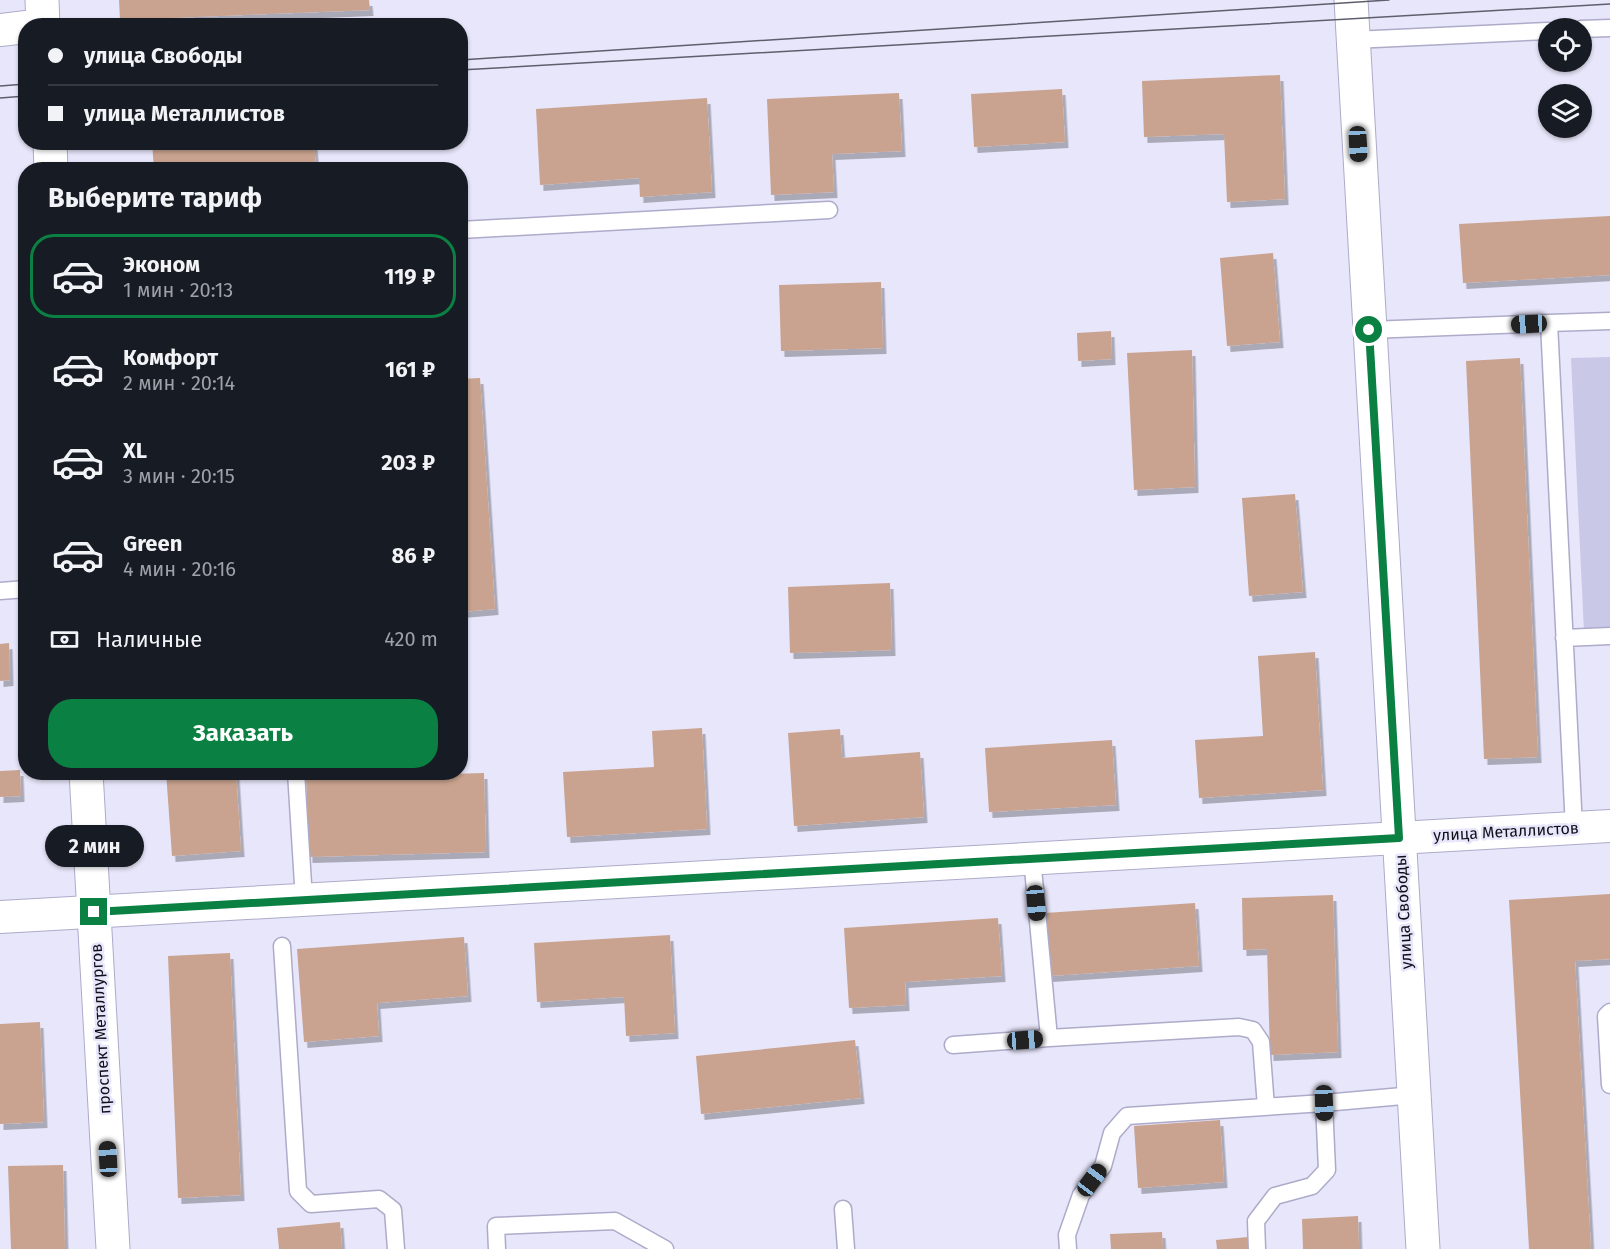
<!DOCTYPE html>
<html lang="ru">
<meta charset="utf-8">
<style>
body{margin:0;font-family:"Fira Sans",sans-serif;background:#242831;color:#f1f3f6;height:100vh;display:flex;flex-direction:column;font-size:22px;white-space:nowrap}
*{box-sizing:border-box;margin:0}
p{font-size:20px;color:#9ea1a6}
.icon{flex:none;width:33px;height:33px;fill:none;stroke:currentColor;stroke-width:2;stroke-linecap:round;stroke-linejoin:round}
.map{position:relative;flex:1;overflow:hidden}
.details{position:absolute;left:18px;top:162px;width:450px;height:618px;display:flex;flex-direction:column;background:#171b24;border-radius:24px;box-shadow:0 2px 4px #0004}
.details>*{flex:none}
.hud{position:absolute;left:18px;top:18px;width:450px;height:132px;border-radius:24px;box-shadow:0 2px 4px #0004;display:grid;align-content:center;height:132px;padding:0 30px;background:#171b24}
.tools{position:absolute;left:1538px;top:18px;display:grid;gap:12px}
.tools a{display:grid;place-items:center;width:54px;height:54px;border-radius:50%;background:#171b24;box-shadow:0 2px 4px #0004;font-size:30px}
.end{position:absolute;width:27px;height:27px;margin:-14px;border:8px solid #0b8043;background:#fff;box-shadow:0 0 0 3px #fff}
.from{border-radius:50%}
.bubble{position:absolute;height:42px;border-radius:21px;background:#171b24;box-shadow:0 2px 4px #0004;font-size:20px;font-weight:700;line-height:42px;text-align:center}
.car{position:absolute;width:18px;height:36px;margin:-18px -9px;border-radius:8px;box-shadow:0 0 4px 2px #0007;background:linear-gradient(#222 24%,#8ab4d8 0 40%,#222 0 76%,#8ab4d8 0 86%,#222 0)}
.hud b{display:flex;align-items:center;gap:21px;height:57px;font-size:22px}
.hud b+b{border-top:2px solid #363941}
.hud i{width:15px;height:15px;background:#f1f3f6}
ul{padding:0;list-style:none}
li{display:flex;align-items:center;gap:18px;height:84px;margin:0 12px 9px;padding:0 18px;border:3px solid transparent;border-radius:24px}
li div{flex:1}
li b{display:block;font-size:22px}
li em{font-style:normal;font-weight:700}
li.on{border-color:#0b8043}
li>.icon{width:54px;height:54px;stroke-width:1.5}
h2{padding:0 30px;font-size:27px;line-height:72px}
.pay{display:flex;align-items:center;gap:15px;height:66px;padding:0 30px;font-size:22px}
.pay p{margin-inline-start:auto}
.cta{display:flex;gap:12px;margin-top:auto;padding:12px 30px}
.cta a{flex:1;height:69px;border-radius:24px;background:#0b8043;color:#fff;font-size:24px;font-weight:700;line-height:69px;text-align:center}
.map>svg:first-child{display:block}
.green{fill:#cac8e7}
.building{fill:#c9a38f;filter:url(#shadow)}
.lines{fill:none;stroke-linecap:round;stroke-linejoin:round}
.lane-casing{stroke:#adabc9;stroke-width:19}
.street-casing{stroke:#adabc9;stroke-width:34}
.secondary-casing{stroke:#adabc9;stroke-width:35}
.lane{stroke:#fff;stroke-width:16}
.street{stroke:#fff;stroke-width:32}
.secondary{stroke:#fff;stroke-width:33}
.tram{stroke:#5f5e6c;stroke-width:1.5}
.route{stroke:#0b8043;stroke-width:8}
.labels{text-anchor:middle;stroke-width:5;stroke-linejoin:round;paint-order:stroke}
.street-label{font-size:16px;fill:#0f0e19;stroke:#e8e6fa}
</style>
<div class="map">
<svg width="1610" height="1249" viewBox="0 0 1610 1249">
<defs>
<filter id="shadow"><feDropShadow dx="3.5" dy="6" stdDeviation="0" flood-color="#0004"/></filter>
</defs>
<rect width="100%" height="100%" fill="#e8e6fa"/>
<!-- green -->
<path class="green" d="M1610,357v274l-26,1 -13,-274z"/>
<!-- building -->
<path class="building" d="M119,0h250l1,10 -250,10z
M1280,75l5,124 -58,3 -3,-68 -80,3 -2,-56z
M1062,89l3,53 -91,5 -3,-53z
M899,93l3,58 -70,3 2,38 -63,3 -4,-96z
M707,98l5,94 -72,5 -1,-19 -99,7 -4,-76z
M152,142h162l2,28h-162z
M1610,216v59l-147,8 -4,-59z
M1273,253l7,89 -53,4 -7,-88z
M881,282l2,66 -102,3 -2,-66z
M1111,331l1,28 -34,2 -1,-28z
M1192,350l3,137 -61,3 -7,-137z
M1520,358l18,399 -54,2 -18,-398z
M480,378l15,231 -35,3v-233z
M1295,494l8,98 -54,4 -7,-98z
M890,583l2,67 -102,3 -2,-66z
M9,643l1,37 -10,1v-37z
M1315,652l8,138 -124,8 -4,-58 68,-4 -5,-80z
M702,728l5,101 -140,8 -4,-65 91,-5 -2,-36z
M840,729l2,29 78,-6 4,65 -130,9 -6,-93z
M1112,740l4,65 -127,7 -4,-64z
M20,770l1,26 -21,1v-26z
M166,772h70l5,79 -69,5z
M484,773l2,79 -177,5 -3,-79z
M1610,894v65l-35,2 16,288h-62l-20,-349z
M1333,895l5,157 -68,3 -3,-106 -24,1 -1,-52z
M1195,903l4,63 -150,10 -4,-63z
M998,918l4,58 -97,6 1,23 -57,3 -5,-80z
M670,935l5,98 -49,3 -2,-39 -87,5 -3,-59z
M464,937l4,59 -91,7 2,33 -75,6 -7,-93z
M230,953l11,242 -63,3 -10,-242z
M40,1022l4,100 -44,2v-100z
M855,1040l6,58 -160,16 -5,-58z
M1220,1120l4,62 -86,6 -4,-62z
M63,1165l2,84h-54l-3,-83z
M1358,1216l1,33h-56l-1,-30z
M340,1222l2,27h-63l-2,-21z
M1162,1232l1,17h-52l-1,-15z
M1248,1237l1,12h-32l-1,-9z"/>
<g class="lines">
<defs>
<path id="lane" d="M1581,29l29,-1
M1353,40l195,-9
M460,230l369,-20
M1549,323l61,-2
M1369,330l180,-7 25,505
M0,591l26,-2
M1564,638l46,-2
M296,772l8,128
M1032,858l17,180 190,-11 14,3 8,12 5,65
M282,946l16,245 13,13 68,-5 14,11 3,39
M1610,1012l-4,4 4,69
M953,1045l96,-7
M843,1209l3,40
M497,1249l-1,-23 119,-5 50,28
M1068,1249l-1,-14 14,-40 22,-29 9,-33 15,-17 197,-13
M1257,1249l-1,-28 19,-25 37,-10 15,-16 -3,-67 90,-8"/>
<path id="street" d="M0,30l26,-3
M0,917l1610,-91"/>
<path id="secondary" d="M42,0l1,26
M1351,0l72,1249
M50,142l1,28
M86,772l27,477"/>
</defs>
<!-- lane casing -->
<use href="#lane" class="lane-casing"/>
<!-- street casing -->
<use href="#street" class="street-casing"/>
<!-- secondary casing -->
<use href="#secondary" class="secondary-casing"/>
<!-- lane -->
<use href="#lane" class="lane"/>
<!-- street -->
<use href="#street" class="street"/>
<!-- secondary -->
<use href="#secondary" class="secondary"/>
<!-- tram -->
<path class="tram" d="M460,60l929,-60
M460,70l1150,-66
M0,86l26,-2
M0,98l26,-2"/>
</g>
<g class="lines">
<!-- route -->
<path class="route" d="M94,912l1305,-74 -30,-508"/>
</g>
<g class="labels">
<!-- street labels -->
<g class="street-label">
<text transform="translate(1506 831) rotate(-3)" y="6">улица Металлистов</text>
<text transform="translate(1403 912) rotate(-93)" y="6">улица Свободы</text>
<text transform="translate(100 1029) rotate(-93)" y="6">проспект Металлургов</text>
</g>
</g>
</svg>
<div class="tools">
<a><svg class="icon" aria-label="locate" viewBox="0 0 24 24"><circle cx="12" cy="12" r="6"/><path d="M12 2v4M12 18v4M2 12h4M18 12h4"/></svg></a>
<a><svg class="icon" aria-label="layers" viewBox="0 0 24 24"><path d="M12 4l9 5-9 5-9-5zM3 14l9 5 9-5"/></svg></a>
</div>
<i class="end from" style="left:1369px;top:330px"></i>
<i class="end" style="left:94px;top:912px"></i>
<div class="bubble" style="left:45px;top:825px;width:99px">2 мин</div>
<i class="car" style="left:1358px;top:144px;rotate:177deg"></i>
<i class="car" style="left:1529px;top:324px;rotate:267deg"></i>
<i class="car" style="left:1036px;top:903px;rotate:175deg"></i>
<i class="car" style="left:1025px;top:1040px;rotate:86deg"></i>
<i class="car" style="left:1324px;top:1103px;rotate:178deg"></i>
<i class="car" style="left:108px;top:1159px;rotate:357deg"></i>
<i class="car" style="left:1092px;top:1180px;rotate:37deg"></i>
<div class="hud">
<b><i class="from"></i>улица Свободы</b>
<b><i></i>улица Металлистов</b>
</div>
<section class="details">
<h2>Выберите тариф</h2>
<ul>
<li class="on"><svg class="icon" aria-label="car" viewBox="0 0 24 24"><path d="M5 17H2v-5l4-1 3-4h7l3 4 3 1v5h-3M9 17h6M6 11h13"/><circle cx="7" cy="17" r="2"/><circle cx="17" cy="17" r="2"/></svg><div><b>Эконом</b><p>1 мин · 20:13</p></div><em>119 ₽</em></li>
<li><svg class="icon" aria-label="car" viewBox="0 0 24 24"><path d="M5 17H2v-5l4-1 3-4h7l3 4 3 1v5h-3M9 17h6M6 11h13"/><circle cx="7" cy="17" r="2"/><circle cx="17" cy="17" r="2"/></svg><div><b>Комфорт</b><p>2 мин · 20:14</p></div><em>161 ₽</em></li>
<li><svg class="icon" aria-label="car" viewBox="0 0 24 24"><path d="M5 17H2v-5l4-1 3-4h7l3 4 3 1v5h-3M9 17h6M6 11h13"/><circle cx="7" cy="17" r="2"/><circle cx="17" cy="17" r="2"/></svg><div><b>XL</b><p>3 мин · 20:15</p></div><em>203 ₽</em></li>
<li><svg class="icon" aria-label="car" viewBox="0 0 24 24"><path d="M5 17H2v-5l4-1 3-4h7l3 4 3 1v5h-3M9 17h6M6 11h13"/><circle cx="7" cy="17" r="2"/><circle cx="17" cy="17" r="2"/></svg><div><b>Green</b><p>4 мин · 20:16</p></div><em>86 ₽</em></li>
</ul>
<div class="pay"><svg class="icon" aria-label="cash" viewBox="0 0 24 24"><path d="M3 7h18v10H3z"/><circle cx="12" cy="12" r="2"/></svg>Наличные<p>420 m</p></div>
<div class="cta"><a>Заказать</a></div>
</section>
</div>
